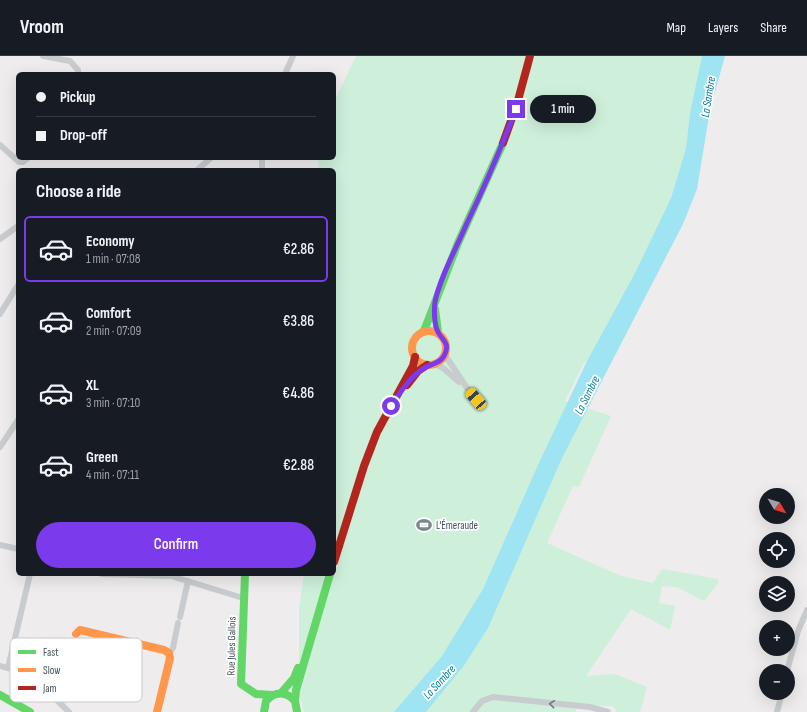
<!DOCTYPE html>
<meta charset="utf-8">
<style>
body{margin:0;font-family:"Sofia Sans Condensed",sans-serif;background:#20242c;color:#f1f3f6;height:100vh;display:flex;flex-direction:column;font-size:15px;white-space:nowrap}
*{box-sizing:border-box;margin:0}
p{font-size:13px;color:#9ea1a6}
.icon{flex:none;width:22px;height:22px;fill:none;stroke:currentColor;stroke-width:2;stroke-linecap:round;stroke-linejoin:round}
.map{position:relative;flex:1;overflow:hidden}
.details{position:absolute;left:16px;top:112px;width:320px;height:408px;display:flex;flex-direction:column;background:#171b24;border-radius:6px;box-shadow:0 4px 16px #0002}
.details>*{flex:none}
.top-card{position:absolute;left:16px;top:16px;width:320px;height:88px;border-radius:6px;box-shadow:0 4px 16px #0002;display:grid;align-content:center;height:88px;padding:0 20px;background:#171b24}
.needle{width:26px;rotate:128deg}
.fabs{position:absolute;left:759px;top:432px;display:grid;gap:8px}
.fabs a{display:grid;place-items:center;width:36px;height:36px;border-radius:50%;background:#171b24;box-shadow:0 4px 16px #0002;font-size:20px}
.end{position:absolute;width:18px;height:18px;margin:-9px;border:5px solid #7c3aed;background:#fff;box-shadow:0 0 0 2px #fff}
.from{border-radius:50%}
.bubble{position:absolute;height:28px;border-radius:14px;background:#171b24;box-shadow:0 4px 16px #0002;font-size:13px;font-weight:600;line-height:28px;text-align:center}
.car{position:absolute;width:12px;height:24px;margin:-12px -6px;border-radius:5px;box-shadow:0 0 3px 1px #0007;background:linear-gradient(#f5c518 24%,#345 0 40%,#f5c518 0 76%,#345 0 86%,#f5c518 0)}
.top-card b{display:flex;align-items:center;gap:14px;height:38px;font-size:15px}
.top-card b+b{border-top:1px solid #363941}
.top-card i{width:10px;height:10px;background:#f1f3f6}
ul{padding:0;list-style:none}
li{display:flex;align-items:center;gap:12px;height:66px;margin:0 8px 6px;padding:0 12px;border:2px solid transparent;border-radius:6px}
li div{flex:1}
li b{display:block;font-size:15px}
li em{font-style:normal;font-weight:600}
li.current{border-color:#7c3aed}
li>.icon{width:36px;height:36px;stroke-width:1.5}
h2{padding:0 20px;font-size:18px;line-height:48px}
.primary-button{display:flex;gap:8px;margin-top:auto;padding:8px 20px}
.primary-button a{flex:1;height:46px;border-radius:24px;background:#7c3aed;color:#fff;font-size:16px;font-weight:600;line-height:46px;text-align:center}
header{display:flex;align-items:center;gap:24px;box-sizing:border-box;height:56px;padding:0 20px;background:#171b24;border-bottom:1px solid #363941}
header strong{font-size:19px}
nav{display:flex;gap:22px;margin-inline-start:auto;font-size:14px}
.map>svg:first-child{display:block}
.green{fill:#ceefda}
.water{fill:#9fe4f2}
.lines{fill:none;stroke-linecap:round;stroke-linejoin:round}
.street{stroke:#c9ccce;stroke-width:6}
.fast{stroke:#63d668;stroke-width:8}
.slow{stroke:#ff974d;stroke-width:8}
.jam{stroke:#b3261e;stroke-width:8}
.oneway{stroke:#727b83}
.route{stroke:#7c3aed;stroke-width:5}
.labels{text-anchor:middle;stroke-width:3.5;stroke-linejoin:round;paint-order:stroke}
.poi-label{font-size:11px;fill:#43505b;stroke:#fff;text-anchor:start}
.street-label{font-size:11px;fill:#43505b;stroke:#fff}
.water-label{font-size:12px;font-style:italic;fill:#037f98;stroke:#fff}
.key{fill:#fff;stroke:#c7cace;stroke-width:1}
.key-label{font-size:11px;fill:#43505b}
</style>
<header>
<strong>Vroom</strong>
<nav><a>Map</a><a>Layers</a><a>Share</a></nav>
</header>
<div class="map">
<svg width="807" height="656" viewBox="0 0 807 656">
<rect width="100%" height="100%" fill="#eeeced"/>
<!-- green -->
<path class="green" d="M356,0h346l-12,57 -4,35 -15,50 -35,73 -49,90 -3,2 -19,38 46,15 -32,71 -6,-1 -26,57 74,33 32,7 9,-14 56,10v4l-14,18 -27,-14 -15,-1 -3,17 16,3 -5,24 -39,-21 -45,67 29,-2 32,13 -7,25h-23l-4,-6 -34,-1 -4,7h-271c-3,-6 -1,-10 -5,-15v-88l5,-35h30v-404h-15l-1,-12h16v-56z"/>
<!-- water -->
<path class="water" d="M702,0h23l-15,54 -13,79 -14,35 -121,234 -74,170 -25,39 -37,45h-32l48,-56 41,-67 55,-124 49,-104 49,-90 35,-73 15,-50 4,-35z"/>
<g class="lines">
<!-- street -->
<path class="street" d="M43,0l27,5 8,9v4
M285,18l8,-18
M0,89l19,17h4l5,-4
M262,102v12
M197,114l14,-12
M0,183l18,-13
M0,258l18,-29
M445,299l22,33 9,11
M435,308l8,4 16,14
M0,391l18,-27
M0,489l18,4
M102,518l69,2 72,22
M180,561l8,-36
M169,597l4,-5 5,-25
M0,610c28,6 49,26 69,46
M8,612l22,-94
M787,615l11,-40 9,-21
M473,656l9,-11 11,-4 97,10 18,5
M777,656l5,-19"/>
<!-- fast -->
<path class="fast" d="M435,253l3,23
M424,275l34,-88 45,-100
M245,518l-4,110 15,10 17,1
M281,637l13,-15 4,-10
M0,639l30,17
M264,656l2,-11c9,-10 20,-10 29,0
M297,656l-2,-11 1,-11 34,-116"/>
<!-- slow -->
<path class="slow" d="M412 292a17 17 0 1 1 34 0a17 17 0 1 1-34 0Z
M76,578l4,-4 84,20 5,3 1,5 -13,54"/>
<!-- jam -->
<path class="jam" d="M503,87l14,-39 13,-48
M407,329l11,-14 9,-6
M334,506l30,-96 13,-34 36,-66 2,-9"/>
</g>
<!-- one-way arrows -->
<defs><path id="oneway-chevron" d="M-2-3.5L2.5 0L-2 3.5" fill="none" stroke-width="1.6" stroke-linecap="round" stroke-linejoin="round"/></defs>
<use class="oneway" href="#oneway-chevron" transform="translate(552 648) rotate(-174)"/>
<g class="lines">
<!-- route -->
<path class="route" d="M391,350c8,-12 17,-26 29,-35 7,-7 19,-6 24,-15 7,-13 -2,-16 -6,-24 -4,-7 -4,-23 -3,-30 5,-25 22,-55 32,-79 18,-37 34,-75 49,-114"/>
</g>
<!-- icons -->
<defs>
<symbol id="stadium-bare" viewBox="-9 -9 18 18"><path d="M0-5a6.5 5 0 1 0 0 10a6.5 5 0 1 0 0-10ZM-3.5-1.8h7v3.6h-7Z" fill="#7f878e" stroke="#fff" stroke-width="2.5" paint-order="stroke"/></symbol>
</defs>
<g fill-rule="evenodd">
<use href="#stadium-bare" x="413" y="458" width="22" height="22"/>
</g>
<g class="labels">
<!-- poi labels -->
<g class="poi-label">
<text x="436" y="473">L'Émeraude</text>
</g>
<!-- street labels -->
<g class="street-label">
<text transform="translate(231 590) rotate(-89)" y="4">Rue Jules Gallois</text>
</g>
<!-- water labels -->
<g class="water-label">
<text transform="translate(708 41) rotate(-81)" y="4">La Sambre</text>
<text transform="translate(587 339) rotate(-63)" y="4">La Sambre</text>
<text transform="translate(439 626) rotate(-47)" y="4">La Sambre</text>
</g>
</g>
<!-- legend -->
<rect x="10" y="582" width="132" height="64" rx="6" class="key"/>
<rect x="18" y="594" width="18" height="4" fill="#63d668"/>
<rect x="18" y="612" width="18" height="4" fill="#ff974d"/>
<rect x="18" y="630" width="18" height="4" fill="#b3261e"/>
<g class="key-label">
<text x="43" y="600">Fast</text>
<text x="43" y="618">Slow</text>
<text x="43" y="636">Jam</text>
</g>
</svg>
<div class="fabs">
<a><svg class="needle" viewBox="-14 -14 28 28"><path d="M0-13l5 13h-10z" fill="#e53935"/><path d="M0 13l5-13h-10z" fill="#9ea1a6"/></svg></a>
<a><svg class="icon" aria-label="locate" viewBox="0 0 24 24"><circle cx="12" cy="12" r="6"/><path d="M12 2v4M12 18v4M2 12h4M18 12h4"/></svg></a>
<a><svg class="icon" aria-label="layers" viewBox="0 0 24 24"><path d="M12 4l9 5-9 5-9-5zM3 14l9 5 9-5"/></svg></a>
<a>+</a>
<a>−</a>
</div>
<i class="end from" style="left:391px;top:350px"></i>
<i class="end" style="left:516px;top:53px"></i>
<div class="bubble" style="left:530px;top:39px;width:66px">1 min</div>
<i class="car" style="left:476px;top:343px;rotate:319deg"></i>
<div class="top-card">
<b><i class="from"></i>Pickup</b>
<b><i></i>Drop-off</b>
</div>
<section class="details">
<h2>Choose a ride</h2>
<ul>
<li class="current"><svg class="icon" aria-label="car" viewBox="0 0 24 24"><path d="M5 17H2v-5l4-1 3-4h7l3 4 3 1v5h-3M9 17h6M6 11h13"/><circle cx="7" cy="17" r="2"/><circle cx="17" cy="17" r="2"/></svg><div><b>Economy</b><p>1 min · 07:08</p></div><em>€2.86</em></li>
<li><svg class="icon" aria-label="car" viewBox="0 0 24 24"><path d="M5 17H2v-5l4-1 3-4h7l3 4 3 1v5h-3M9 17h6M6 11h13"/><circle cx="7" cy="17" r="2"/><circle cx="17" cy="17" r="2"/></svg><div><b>Comfort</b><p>2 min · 07:09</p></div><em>€3.86</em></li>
<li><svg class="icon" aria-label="car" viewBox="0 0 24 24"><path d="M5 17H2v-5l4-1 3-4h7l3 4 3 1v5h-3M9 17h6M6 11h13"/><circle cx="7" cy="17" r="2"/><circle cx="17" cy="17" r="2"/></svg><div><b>XL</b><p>3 min · 07:10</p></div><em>€4.86</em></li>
<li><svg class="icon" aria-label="car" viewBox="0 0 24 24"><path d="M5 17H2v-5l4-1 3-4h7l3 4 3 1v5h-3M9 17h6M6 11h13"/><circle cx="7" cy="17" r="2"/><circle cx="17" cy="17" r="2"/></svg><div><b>Green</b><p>4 min · 07:11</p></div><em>€2.88</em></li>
</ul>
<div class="primary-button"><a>Confirm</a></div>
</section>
</div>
